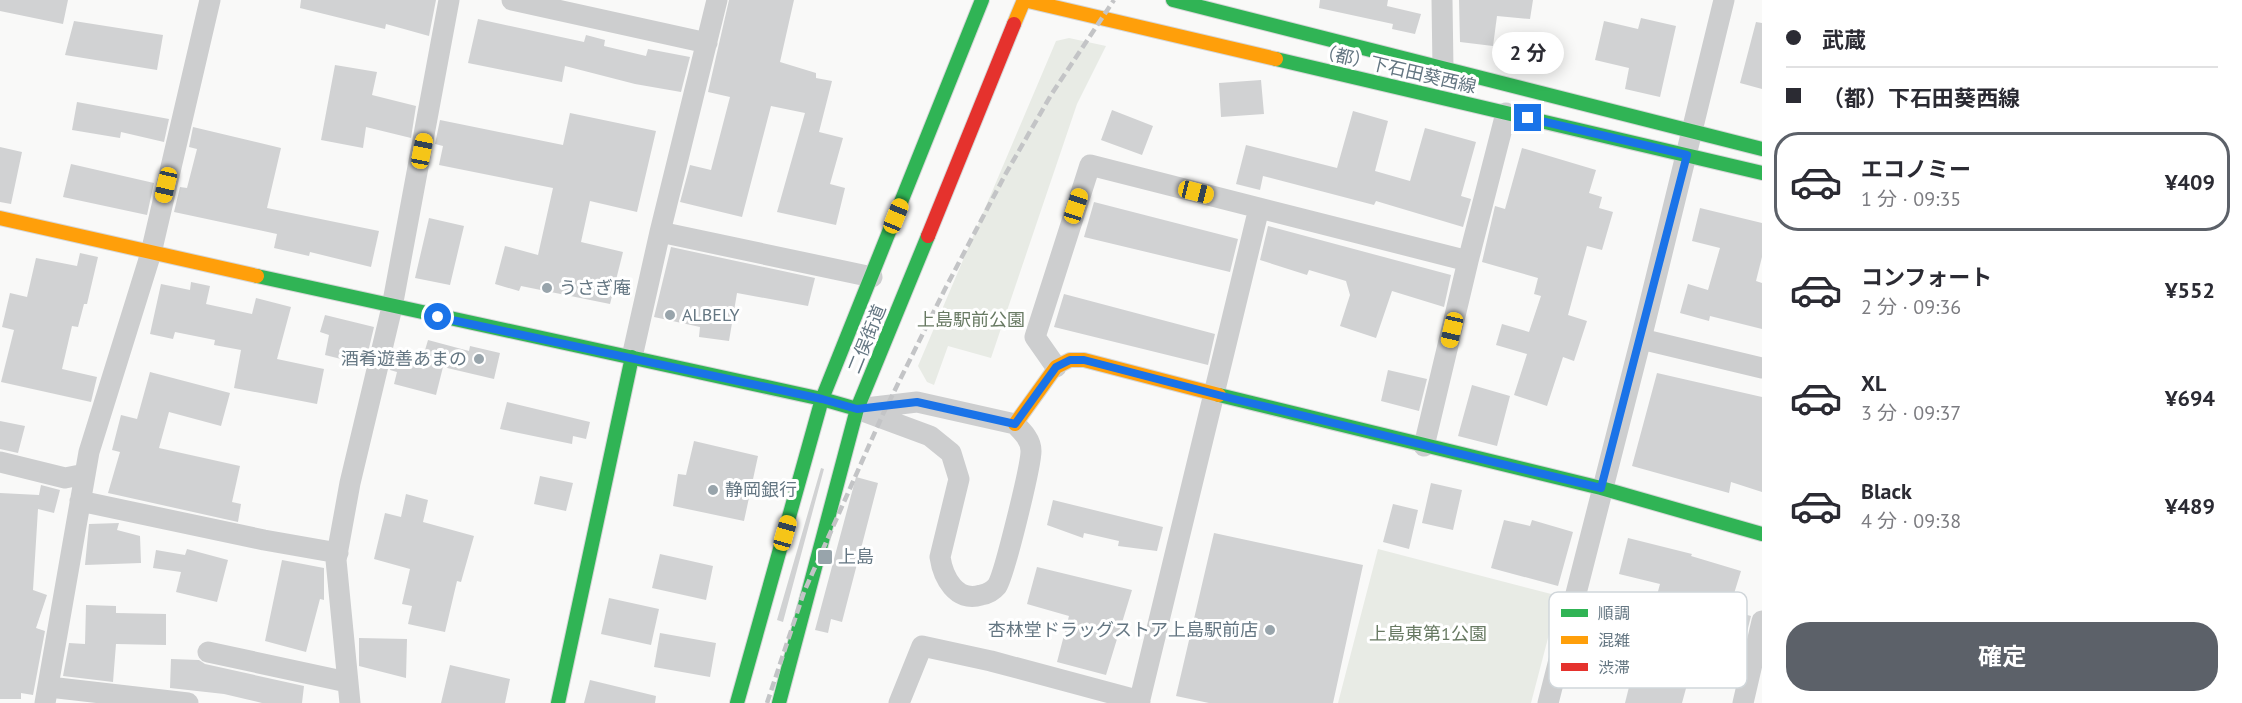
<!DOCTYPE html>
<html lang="ja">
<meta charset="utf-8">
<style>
body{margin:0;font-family:"PT Sans","Noto Sans JP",sans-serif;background:#f2f2f3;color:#2b2b33;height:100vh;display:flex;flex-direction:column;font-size:22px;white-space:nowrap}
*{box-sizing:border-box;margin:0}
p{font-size:20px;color:#7c7c81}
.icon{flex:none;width:33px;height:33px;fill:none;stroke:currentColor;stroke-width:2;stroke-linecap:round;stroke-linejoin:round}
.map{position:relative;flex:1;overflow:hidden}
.sheet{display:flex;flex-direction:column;background:#fff;width:480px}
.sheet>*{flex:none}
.banner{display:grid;align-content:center;height:132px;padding:0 24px;background:#fff}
.end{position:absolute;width:27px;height:27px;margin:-14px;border:8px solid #1a73e8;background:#fff;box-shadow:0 0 0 3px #fff}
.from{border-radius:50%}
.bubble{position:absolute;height:42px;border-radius:21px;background:#fff;box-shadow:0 3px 15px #0003;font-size:20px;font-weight:700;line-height:42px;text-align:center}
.car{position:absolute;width:18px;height:36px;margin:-18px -9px;border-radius:8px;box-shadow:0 0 4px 2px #0007;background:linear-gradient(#f5c518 24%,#345 0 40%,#f5c518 0 76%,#345 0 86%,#f5c518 0)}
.banner b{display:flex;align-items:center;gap:21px;height:57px;font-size:22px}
.banner b+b{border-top:2px solid #e1e1e2}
.banner i{width:15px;height:15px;background:#2b2b33}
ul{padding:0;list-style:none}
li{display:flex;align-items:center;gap:18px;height:99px;margin:0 12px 9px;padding:0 12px;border:3px solid transparent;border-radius:24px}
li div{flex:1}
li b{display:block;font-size:22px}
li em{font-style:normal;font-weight:700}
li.active{border-color:#5c6169}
li>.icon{width:54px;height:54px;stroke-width:1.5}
.action{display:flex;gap:12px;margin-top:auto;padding:12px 24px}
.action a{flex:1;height:69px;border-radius:24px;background:#5c6169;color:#fff;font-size:24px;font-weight:700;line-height:69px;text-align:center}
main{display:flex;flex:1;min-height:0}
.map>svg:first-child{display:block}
.green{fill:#e8ebe5}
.building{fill:#d1d2d3}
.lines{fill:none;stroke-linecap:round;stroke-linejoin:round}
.fast-casing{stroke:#d5d6d7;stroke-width:16}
.slow-casing{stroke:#d5d6d7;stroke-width:16}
.jam-casing{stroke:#d5d6d7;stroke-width:16}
.street{stroke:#cdcecf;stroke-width:21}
.fast{stroke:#30b455;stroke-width:14}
.slow{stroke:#ff9f0a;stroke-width:14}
.jam{stroke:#e5322d;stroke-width:14}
.rail{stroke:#c3c4c6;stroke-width:4.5;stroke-dasharray:9 4.5;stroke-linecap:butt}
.route{stroke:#1a73e8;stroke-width:8}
.poi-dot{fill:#98a4ab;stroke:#fff;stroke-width:2}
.labels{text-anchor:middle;stroke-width:6;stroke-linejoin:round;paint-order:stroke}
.street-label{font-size:18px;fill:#647682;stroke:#fff}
.poi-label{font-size:18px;fill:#647682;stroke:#fff;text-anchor:start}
.park-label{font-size:18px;fill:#687a63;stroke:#fff}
.key{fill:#fff;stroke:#d0d6da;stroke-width:1.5}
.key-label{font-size:16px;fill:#647682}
</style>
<main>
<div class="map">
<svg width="1762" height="703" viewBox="0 0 1762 703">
<rect width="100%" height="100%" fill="#f9f9f8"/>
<!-- green -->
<path class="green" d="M1069,38l37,8 -29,58 -86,254 -43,-12 -14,39 -7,-3 -9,-16 138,-325z
M1378,549l181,47 -28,107h-193z"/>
<!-- building -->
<path class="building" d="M0,0h68l-5,24 -63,-13z
M301,0h135l-7,36 -43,-12 -1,5 -85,-21z
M729,0h65l-14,62 36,11v5l16,3 -13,51 24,6 -13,46 15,4 -9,37 -59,-13 28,-99 -34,-7 -29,111 -62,-15 10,-37 21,5 19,-73 -22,-5z
M1320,0h68l-1,6 34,8 -6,20 -23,-5 1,-5 -74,-16z
M1459,0h74l-3,19 -33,-3 -4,30 -33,-4z
M1641,18l35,8 -16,71 -35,-8 4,-21 -34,-8 9,-39 34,8z
M478,19l106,23 2,-7 19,5 -1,6 42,10 2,-7 42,8 -9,35 -46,-8 -70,-18 -3,16 -94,-19z
M74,21l89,14 -6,35 -92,-15z
M1756,22l6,1v66l-22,-6z
M335,65l42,7 -5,23 44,11 -5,32 -45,-11 -3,21 -42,-8z
M1261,80l3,34 -43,3 -2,-34z
M77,102l92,17 -5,23 -43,-10 -1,6 -48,-8z
M1112,110l41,16 -11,29 -41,-15z
M1353,111l35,10 -13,50 35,10 15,-53 51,14 -15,54 10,3 -8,28 -87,-26 -2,4 -111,-29 -3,14 -24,-6 10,-39 91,23z
M570,113l86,18 -19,81 -47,-11 -9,41 42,10 -13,52 -89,-18 -2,5 -24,-7 10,-38 33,9 15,-67 -114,-23 4,-19 -8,-2 5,-24 123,25z
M193,127l88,21 -14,60 112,23 -8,36 -61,-15 -1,4 -35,-8 3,-14 -103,-22 6,-25 7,1 10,-39 -8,-2z
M0,147l22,5 -11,52 -11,-2z
M1522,148l74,22 -7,23 13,4 -3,11 14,4 -11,38 -15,-4 -19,69 19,6 -13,40 -11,-4 -16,49 -33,-11 13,-41 -31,-9 6,-21 27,8 12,-36 -7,-2 4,-16 -56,-16 13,-56 10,3z
M71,164l83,19 -7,32 -84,-18z
M1094,202l144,37 -8,33 -146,-35z
M1700,208l62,15v34l-6,24 6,2v46l-52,-13 -1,5 -29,-8 8,-29 20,6 12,-42 -28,-7z
M429,218l35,8 -14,59 -35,-7z
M1268,226l183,49 -7,32 -52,-16 -16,47 -36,-12 10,-31 -4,-14 -37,-11 -2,5 -47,-15z
M671,247l144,31 -7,28 -71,-13 -8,48 -30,-4 1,-10 -46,-10z
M80,253l18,4 -11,47h-3l-6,23 -6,-1 -10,43 35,8 -6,25 -90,-20 13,-52 -12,-3 8,-34 17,4 9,-39 41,8z
M191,282l19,4 -4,18 46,10 4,-16 35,9 -14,52 47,10 -7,35 -83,-16 7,-38 -27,-5 1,-5 -40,-8 -2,7 -23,-5 11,-50 29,6z
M1064,294l151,40 -7,31 -154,-38z
M325,315l49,12 -9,38 -40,-10 4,-20 -9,-3z
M428,340l41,11 1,-5 30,7 -6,26 -51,-12 -7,28 -42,-11 3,-12 -7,-2 5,-21 28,8z
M1388,370l39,9 -8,32 -38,-10z
M150,372l80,21 -9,33 -52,-14 -10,36 81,18 -8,36 9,2 -3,18 -130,-29 12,-41 -8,-2 9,-35 16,4z
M1657,373l105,24v95l-31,-10 -2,11 -97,-27z
M1472,385l38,11 -13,50 -39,-10z
M507,402l83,20 -4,17 -13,-3 -1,8 -72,-15z
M0,421l25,5 -7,27 -18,-4z
M694,441l64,15 -14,65 -71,-15 5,-32 8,1z
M821,468l3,1 -41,153 -6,-2z
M540,476l33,7 -7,28 -32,-7z
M856,477l22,6 -36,139 -11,-3 -3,14 -13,-3z
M1431,483l31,7 -9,40 -31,-7z
M41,485l19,5 -6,23 -16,-4 -5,81 14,5 -11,33 9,3 -12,64 -12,-2v6h-21v-206l39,2z
M406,494l22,6 -5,22 51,14 -13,46 -4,-1 -12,51 -37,-8 4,-18 -10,-2 8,-35 -36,-10 11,-46 16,4z
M1053,500l110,27 -6,24 -39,-5 1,-5 -35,-8 -1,5 -36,-13z
M1393,504l25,6 -9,39 -26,-7z
M1504,520l26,6 2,-6 41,12 -15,54 -67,-18z
M119,523l-2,7 23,6 1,27 -56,2 4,-41z
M1214,533l149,32 -30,138h-124l-33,-7z
M1628,538l64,16 -1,2 50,15 -12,39 22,6 -11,44 -43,-12 -15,55h-57l5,-20 -17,-5 11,-41 20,6 16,-59 -41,-10z
M187,549l41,11 -11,42 -41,-10 5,-20 -28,-4 3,-18 29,5z
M660,554l53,12 -7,34 -54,-12z
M282,560l42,8v32l-4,-1 -14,53 -41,-11z
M1037,567l95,23 -26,85 -49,-13 12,-46 -42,-12z
M609,598l50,11 -8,36 -50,-11z
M86,605l30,1v7l50,1v31l-50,-1 -3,38 -50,-6 6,-33 16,1z
M660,633l56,10 -6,34 -56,-10z
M359,638l48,1 -1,39 -47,-12z
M171,659l28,1 6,4 99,22 -2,17h-40l-38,-9 -54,-6z
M450,665l60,14 -5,24h-64z
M590,680l66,16 -1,7h-71z"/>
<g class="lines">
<defs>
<path id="fast" d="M1173,0l589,149
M1276,59l486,114
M257,276l565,123 35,10
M1219,395l382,93 161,46
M558,703l74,-346
M737,703l85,-304 160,-399
M779,703l78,-294 71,-173"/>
<path id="slow" d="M1014,24l10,-24 252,59
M0,218l257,58
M1015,424l41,-57 14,-7h14l135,35"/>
<path id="jam" d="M928,236l86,-212"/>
</defs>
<!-- fast casing -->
<use href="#fast" class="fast-casing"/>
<!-- slow casing -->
<use href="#slow" class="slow-casing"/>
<!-- jam casing -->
<use href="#jam" class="jam-casing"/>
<!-- street -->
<path class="street" d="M512,0l195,43
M1442,0l1,69
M660,232l212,45
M1468,261l38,-148
M1641,339l121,29
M632,357l28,-125 57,-232
M1056,367l-21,-30 55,-172 378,96 -44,185
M917,402l98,22c8,8 16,16 16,27 0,15 -27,125 -34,135 -5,6 -10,8 -16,9 -25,8 -38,-18 -41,-38l19,-78 -8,-26 -21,-17 -73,-27z
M0,462l65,16 20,-4
M80,501l184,39 74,13
M208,652l139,30
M49,687l139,16
M45,703l44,-251 62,-199 59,-253
M350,703l-14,-143 14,-77 42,-176 57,-307
M899,703l23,-57 69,15 149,40
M1139,703l120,-495
M1548,703l93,-364 83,-339
M1743,703l19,-82"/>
<!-- fast -->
<use href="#fast" class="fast"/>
<!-- slow -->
<use href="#slow" class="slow"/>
<!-- jam -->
<use href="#jam" class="jam"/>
<!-- rail -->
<path class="rail" d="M767,703l37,-111 79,-178 62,-125 60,-114 46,-80 63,-95"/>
</g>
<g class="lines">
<!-- route -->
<path class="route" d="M438,317l384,82 35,10 60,-7 98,22 41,-57 14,-7h14l150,39 367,89 86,-333 -159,-37"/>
</g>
<!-- markers -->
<g class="poi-dot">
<circle cx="547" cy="288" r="6"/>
<circle cx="670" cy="315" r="6"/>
<circle cx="479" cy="359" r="6"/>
<circle cx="713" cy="490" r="6"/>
<rect x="817" y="549" width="16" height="16" rx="3"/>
<circle cx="1270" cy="630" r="6"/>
</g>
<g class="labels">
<!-- street labels -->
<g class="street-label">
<text transform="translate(1397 69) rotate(13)" y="6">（都）下石田葵西線</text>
<text transform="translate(867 339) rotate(-68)" y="6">二俣街道</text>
</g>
<!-- poi labels -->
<g class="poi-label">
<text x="559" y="294">うさぎ庵</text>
<text x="682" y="321">ALBELY</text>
<text x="467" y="365" text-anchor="end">酒肴遊善あまの</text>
<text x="725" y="496">静岡銀行</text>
<text x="838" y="563">上島</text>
<text x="1258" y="636" text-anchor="end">杏林堂ドラッグストア上島駅前店</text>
</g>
<!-- park labels -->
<g class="park-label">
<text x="971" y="326">上島駅前公園</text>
<text x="1428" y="640">上島東第1公園</text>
</g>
</g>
<!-- legend -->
<rect x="1549" y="592" width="198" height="96" rx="9" class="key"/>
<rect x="1561" y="609" width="27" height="8" fill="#30b455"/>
<rect x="1561" y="636" width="27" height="8" fill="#ff9f0a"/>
<rect x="1561" y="663" width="27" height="8" fill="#e5322d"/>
<g class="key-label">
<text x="1598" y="619">順調</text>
<text x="1598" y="646">混雑</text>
<text x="1598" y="673">渋滞</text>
</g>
</svg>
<i class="end from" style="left:438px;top:317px"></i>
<i class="end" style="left:1528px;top:118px"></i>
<div class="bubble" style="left:1492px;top:32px;width:72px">2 分</div>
<i class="car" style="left:422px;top:151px;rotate:11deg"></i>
<i class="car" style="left:166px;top:185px;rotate:193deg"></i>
<i class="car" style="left:1196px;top:192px;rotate:104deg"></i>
<i class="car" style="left:1076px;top:206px;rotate:18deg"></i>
<i class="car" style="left:896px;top:216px;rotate:22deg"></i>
<i class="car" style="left:1452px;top:330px;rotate:193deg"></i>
<i class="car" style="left:785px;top:533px;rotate:16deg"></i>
</div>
<section class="sheet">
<div class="banner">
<b><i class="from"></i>武蔵</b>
<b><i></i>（都）下石田葵西線</b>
</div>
<ul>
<li class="active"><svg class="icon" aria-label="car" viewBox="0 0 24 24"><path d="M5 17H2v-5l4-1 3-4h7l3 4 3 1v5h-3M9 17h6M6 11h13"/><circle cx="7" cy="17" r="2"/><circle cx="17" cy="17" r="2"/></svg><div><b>エコノミー</b><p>1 分 · 09:35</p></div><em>¥409</em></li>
<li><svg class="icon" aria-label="car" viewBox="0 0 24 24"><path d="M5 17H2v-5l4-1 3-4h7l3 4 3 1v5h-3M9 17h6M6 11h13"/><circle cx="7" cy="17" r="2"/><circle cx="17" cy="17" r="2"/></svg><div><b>コンフォート</b><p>2 分 · 09:36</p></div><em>¥552</em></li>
<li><svg class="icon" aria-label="car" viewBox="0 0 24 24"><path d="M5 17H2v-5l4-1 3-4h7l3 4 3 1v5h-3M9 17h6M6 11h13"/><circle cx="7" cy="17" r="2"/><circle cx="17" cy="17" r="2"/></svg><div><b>XL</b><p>3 分 · 09:37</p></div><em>¥694</em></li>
<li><svg class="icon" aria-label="car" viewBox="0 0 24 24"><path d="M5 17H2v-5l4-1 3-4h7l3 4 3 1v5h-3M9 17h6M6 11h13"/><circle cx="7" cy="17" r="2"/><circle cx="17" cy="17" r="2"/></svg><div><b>Black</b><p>4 分 · 09:38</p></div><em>¥489</em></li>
</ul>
<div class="action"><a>確定</a></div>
</section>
</main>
